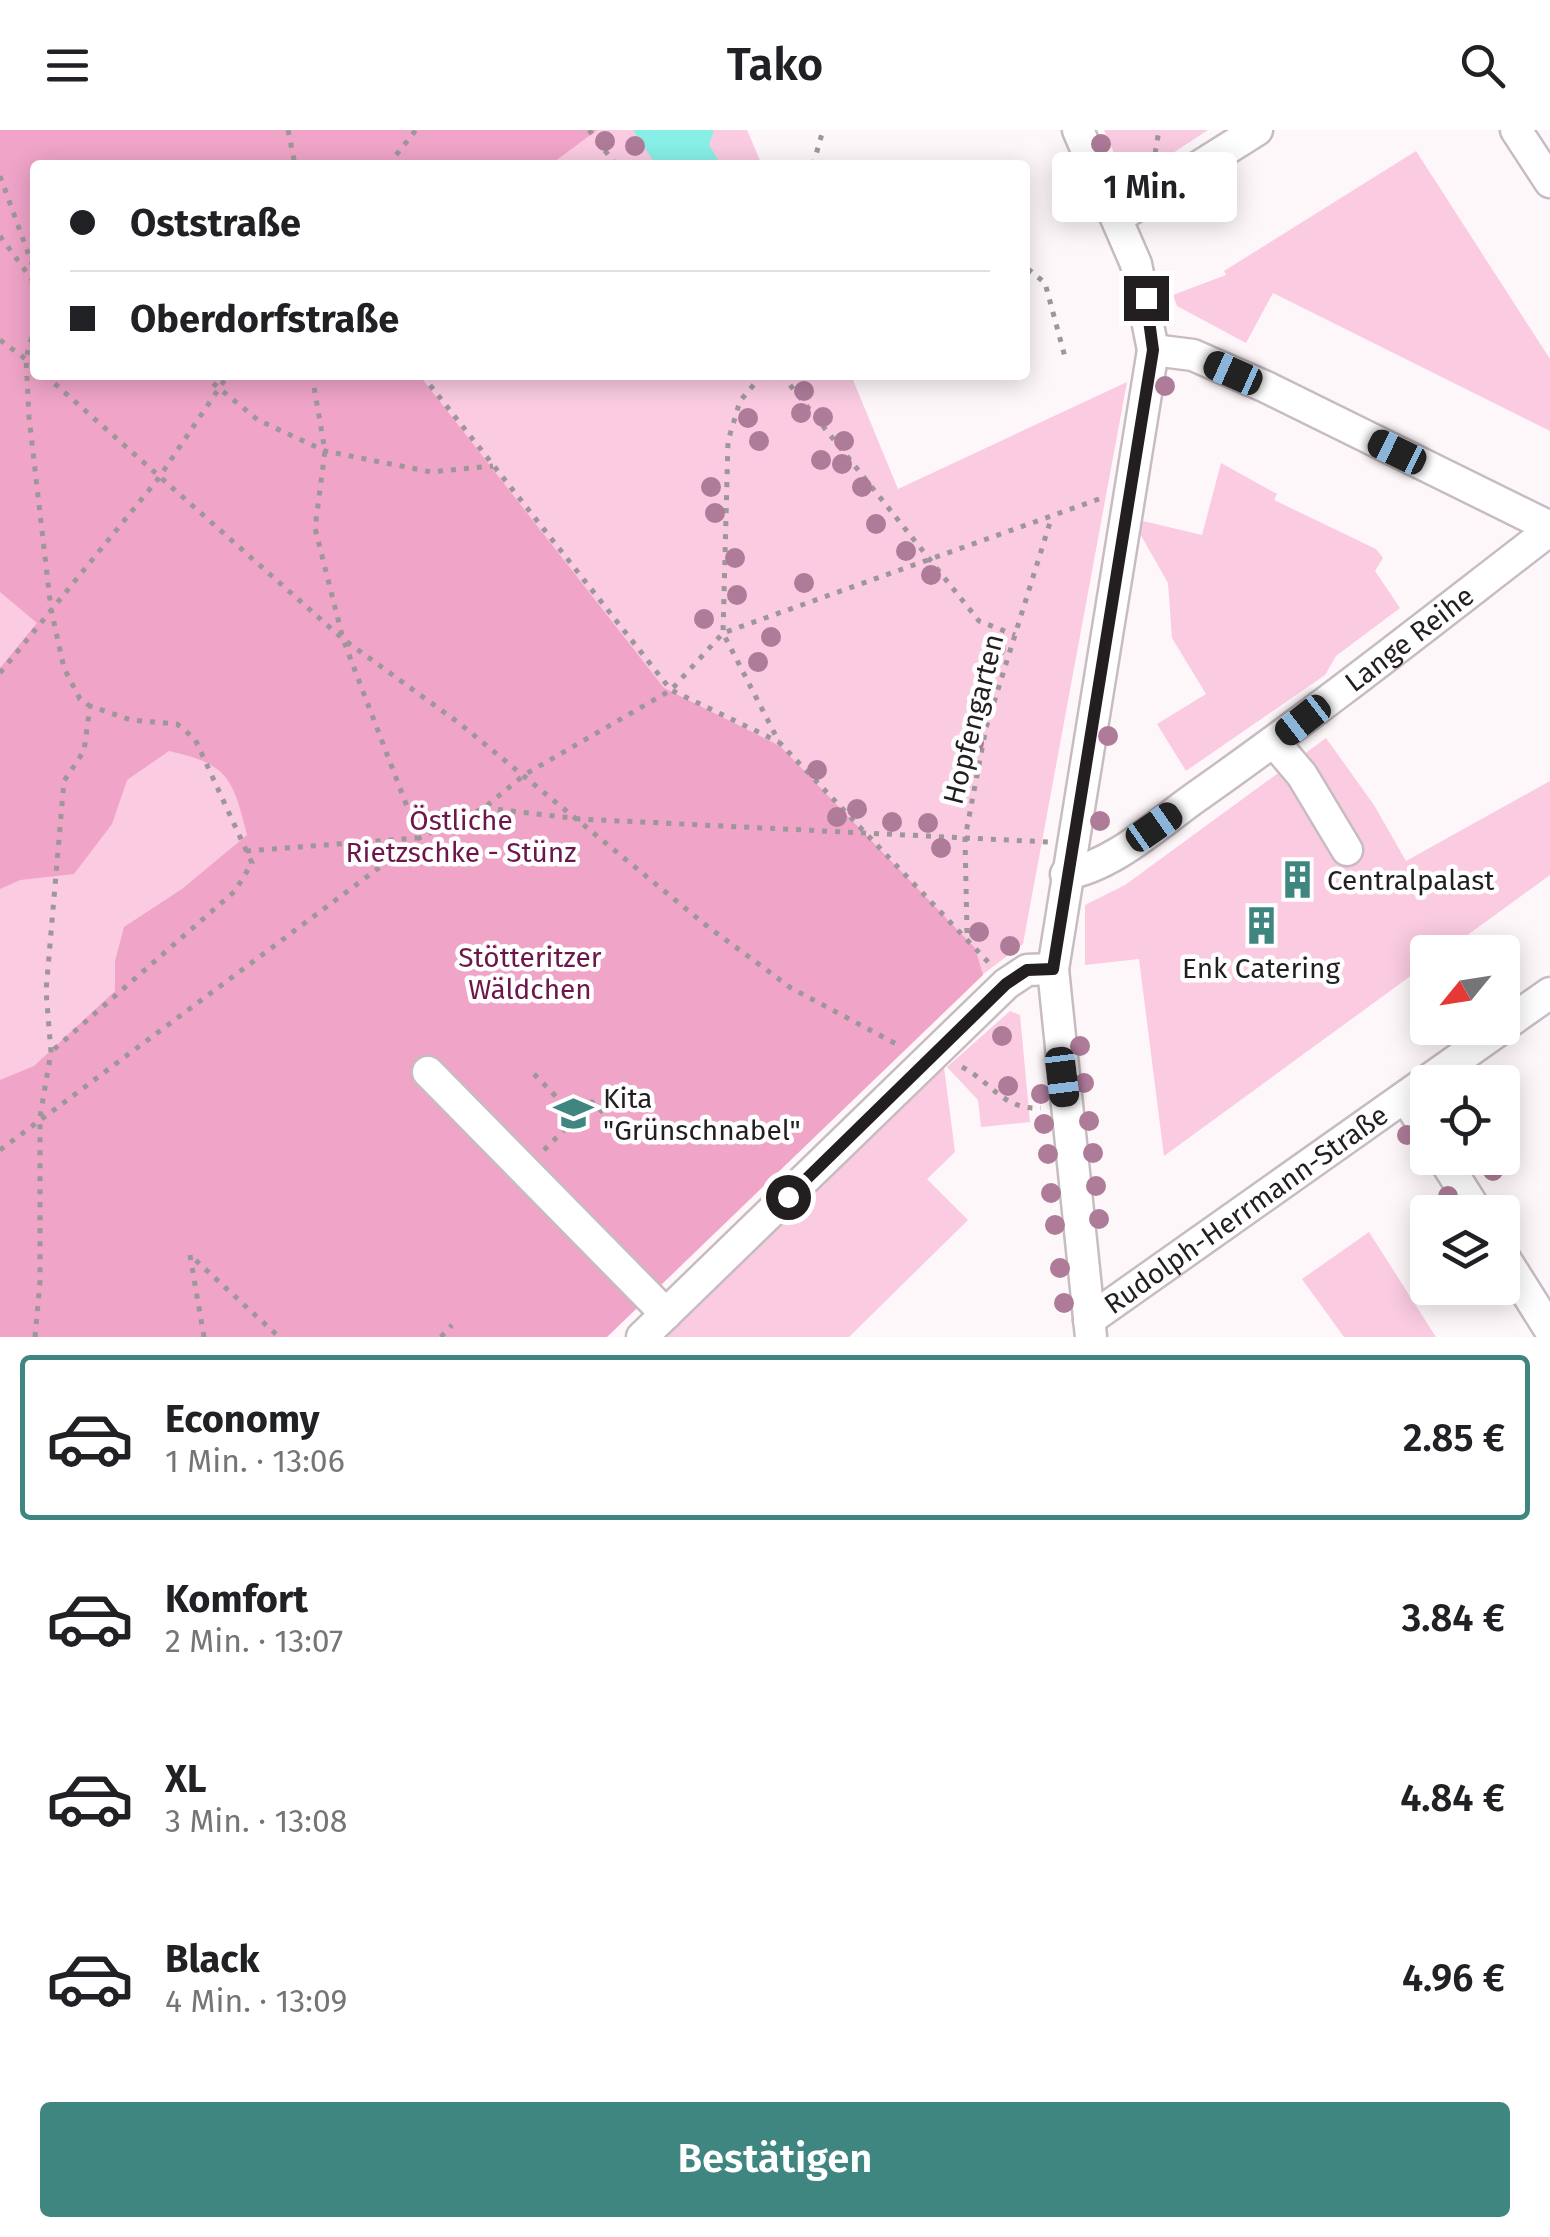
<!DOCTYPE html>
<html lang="de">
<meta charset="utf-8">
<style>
body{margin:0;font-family:"Fira Sans",sans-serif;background:#f2f2f2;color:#202124;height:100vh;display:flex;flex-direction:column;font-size:38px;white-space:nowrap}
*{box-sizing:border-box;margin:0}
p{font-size:32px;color:#757577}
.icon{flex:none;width:55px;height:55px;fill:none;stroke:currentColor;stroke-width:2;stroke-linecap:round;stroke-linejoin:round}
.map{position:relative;height:1207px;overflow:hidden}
.side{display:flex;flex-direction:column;background:#fff;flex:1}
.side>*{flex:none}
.top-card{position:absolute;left:30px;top:30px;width:1000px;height:220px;border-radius:10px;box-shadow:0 5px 25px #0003;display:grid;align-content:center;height:220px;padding:0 40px;background:#fff}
.needle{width:65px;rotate:240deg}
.tools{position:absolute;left:1410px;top:805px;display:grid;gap:20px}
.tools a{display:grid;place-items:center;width:110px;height:110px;border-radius:10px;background:#fff;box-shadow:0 5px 25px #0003;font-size:50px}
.end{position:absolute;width:45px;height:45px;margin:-22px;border:12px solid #231f21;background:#fff;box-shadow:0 0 0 5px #fff}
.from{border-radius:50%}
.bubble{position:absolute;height:70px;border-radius:10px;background:#fff;box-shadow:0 5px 25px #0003;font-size:32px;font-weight:600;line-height:70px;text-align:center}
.car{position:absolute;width:30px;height:60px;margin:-30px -15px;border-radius:12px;box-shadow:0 0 8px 2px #0007;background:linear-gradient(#222 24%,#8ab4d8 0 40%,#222 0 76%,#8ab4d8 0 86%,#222 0)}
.top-card b{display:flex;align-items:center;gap:35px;height:95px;font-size:38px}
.top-card b+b{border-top:2px solid #e0e0e0}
.top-card i{width:25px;height:25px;background:#202124}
ul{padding:18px 0 0;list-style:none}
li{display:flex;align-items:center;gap:30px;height:165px;margin:0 20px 15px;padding:0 20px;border:5px solid transparent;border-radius:10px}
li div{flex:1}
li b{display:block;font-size:38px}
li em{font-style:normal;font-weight:600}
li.on{border-color:#408680}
li>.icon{width:90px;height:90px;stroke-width:1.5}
.button{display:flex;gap:20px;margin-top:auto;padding:20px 40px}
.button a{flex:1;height:115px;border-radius:10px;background:#408680;color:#fff;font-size:40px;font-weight:600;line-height:115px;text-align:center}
header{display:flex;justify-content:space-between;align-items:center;height:130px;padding:0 40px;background:#fff;font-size:45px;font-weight:600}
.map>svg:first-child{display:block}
.green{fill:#facbe1}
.forest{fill:#efa4c8}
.water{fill:#87efe5}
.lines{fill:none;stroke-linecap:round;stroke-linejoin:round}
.minor-casing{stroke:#c7bcc1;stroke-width:35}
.path{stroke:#9d979a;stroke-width:5;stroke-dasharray:5 8;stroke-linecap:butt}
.minor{stroke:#fff;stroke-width:30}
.tree{fill:#ae7b99}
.route{stroke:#231f21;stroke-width:12}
.labels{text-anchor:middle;stroke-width:9;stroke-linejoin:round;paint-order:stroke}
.street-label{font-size:28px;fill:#231f21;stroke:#fff}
.park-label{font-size:28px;fill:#6c1649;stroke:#fff}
.poi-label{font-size:28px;fill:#231f21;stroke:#fff;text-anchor:start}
</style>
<header><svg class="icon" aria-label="menu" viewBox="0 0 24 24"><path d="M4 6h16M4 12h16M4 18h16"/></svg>Tako<svg class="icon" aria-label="search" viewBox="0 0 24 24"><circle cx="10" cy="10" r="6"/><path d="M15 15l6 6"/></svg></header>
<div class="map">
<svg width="1550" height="1207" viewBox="0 0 1550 1207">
<rect width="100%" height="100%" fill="#fef7fa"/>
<!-- green -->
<path class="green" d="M0,0h747l15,35h-727v210h816l47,114 229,-107 -104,562 -41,31 -212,204 -770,158z
M1104,0h104l-70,46 -17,-7z
M1416,21l134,208v72l-277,-138 -27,50 -69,-37 -4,-11 53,-20 -2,-4z
M1221,333l56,31 -3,6 102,49 7,9 -8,13 25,37 -64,48 -11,19 -139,96 -29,-47 49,-30 -34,-56 -4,-55 -29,-51 4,-11 59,14z
M1326,608l48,67 32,56 144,-80v94l-106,77h-16l-1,12 -263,192 -25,-197 -54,6v-60l40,-20z
M1010,881l10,4 10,107 -49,5 -3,-27 -31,-33z
M944,937l11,85 -28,27 41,41 -119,117h-189z
M1369,1102l67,105h-92l-42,-58z"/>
<!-- forest -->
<path class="forest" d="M0,0h597l-47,35h-515v210h384l245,313 116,58 195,202 8,27 -376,362h-607v-257l34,-14 81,-75v-30l9,-34 58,-38 65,-54c-14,-57 -19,-71 -78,-84l-42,29 -15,44 -38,50 -54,6 -20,9v-221l37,-45 -37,-31z"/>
<!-- water -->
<path class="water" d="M633,0h81l-5,15 12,20h-65z"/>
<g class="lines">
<defs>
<g id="minor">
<path d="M1078,0l58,134 17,86 -100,619 38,368"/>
<path d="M1516,0l34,52"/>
<path d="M1117,88l140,-88"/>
<path d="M1153,220l40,5 73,32 284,140"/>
<path d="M1274,612l28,33 45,75"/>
<path id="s1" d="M1066,744c47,-8 92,-50 130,-77 121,-85 237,-177 354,-267"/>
<path d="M1502,897l48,-34"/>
<path d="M428,942l238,242"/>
<path d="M1405,967l23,36"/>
<path d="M1443,1028l34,54"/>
<path d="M1502,1124l48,76"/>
<path id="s2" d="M1089,1190l413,-292"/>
<path d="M642,1207l364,-353 21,-14 26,-1"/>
</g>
</defs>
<!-- minor casing -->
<use href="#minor" class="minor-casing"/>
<!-- path -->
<path class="path" d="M288,0l7,35
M589,0l27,35
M388,35l28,-35
M813,35l10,-35
M1153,36l6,-36
M0,46l35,96
M0,106l35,48
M1028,139l17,14 20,74
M35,195l-9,33 3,59 22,192 13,59 16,31 10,7
M0,210l35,26
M45,245l298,264 116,84 248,203 84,62 111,59
M203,245l55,45 67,31 106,21 62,-6
M312,245l13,76 -10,77 28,111 76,199
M422,245l249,315 108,52
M762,245l-22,26 -12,40 -5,192 56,109 211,222
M782,245l197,246 36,14
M0,543l158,-194 70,-104
M485,678l95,11 468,23
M246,721l171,-13
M967,803l-2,-95 21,-110 66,-212
M962,937c30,15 40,43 79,41
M534,944l43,44
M0,1020l419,-312 65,-30 40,-33 147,-85 52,-57 376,-134
M544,1020l48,-48 30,29
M35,1207l5,-55v-165l11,-65 -5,-61 18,-210 20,-30 6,-45 41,14 46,4 18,15 57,124 -17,28 -184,161
M204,1207l-14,-82 89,82
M441,1207l11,-12"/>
<!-- minor -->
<use href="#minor" class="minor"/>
</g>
<!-- trees -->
<g class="tree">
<circle cx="605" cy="11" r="10"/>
<circle cx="1101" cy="14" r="10"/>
<circle cx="635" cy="16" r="10"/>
<circle cx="1158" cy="33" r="10"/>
<circle cx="1112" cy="40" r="10"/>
<circle cx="1138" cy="46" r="10"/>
<circle cx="1165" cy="256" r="10"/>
<circle cx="804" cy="261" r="10"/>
<circle cx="801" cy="283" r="10"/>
<circle cx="823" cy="287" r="10"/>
<circle cx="748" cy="288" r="10"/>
<circle cx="759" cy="311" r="10"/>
<circle cx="844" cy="311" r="10"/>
<circle cx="821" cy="330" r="10"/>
<circle cx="842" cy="334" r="10"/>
<circle cx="711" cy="357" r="10"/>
<circle cx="862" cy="357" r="10"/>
<circle cx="715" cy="383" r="10"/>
<circle cx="876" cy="394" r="10"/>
<circle cx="906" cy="421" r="10"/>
<circle cx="735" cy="428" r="10"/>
<circle cx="931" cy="445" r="10"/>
<circle cx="804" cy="453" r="10"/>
<circle cx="737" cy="465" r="10"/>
<circle cx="704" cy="489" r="10"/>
<circle cx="771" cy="507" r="10"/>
<circle cx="996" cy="518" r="10"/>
<circle cx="758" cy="532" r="10"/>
<circle cx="978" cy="573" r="10"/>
<circle cx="1108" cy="606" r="10"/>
<circle cx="974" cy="613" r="10"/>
<circle cx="817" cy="640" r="10"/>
<circle cx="957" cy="666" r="10"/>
<circle cx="857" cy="679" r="10"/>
<circle cx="837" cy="687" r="10"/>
<circle cx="1100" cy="691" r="10"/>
<circle cx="892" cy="692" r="10"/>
<circle cx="928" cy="693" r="10"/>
<circle cx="941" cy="718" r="10"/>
<circle cx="979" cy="802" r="10"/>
<circle cx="1010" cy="816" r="10"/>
<circle cx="1002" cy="906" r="10"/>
<circle cx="1080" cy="916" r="10"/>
<circle cx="1084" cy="953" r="10"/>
<circle cx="1008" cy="956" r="10"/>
<circle cx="1041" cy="964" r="10"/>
<circle cx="1089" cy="991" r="10"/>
<circle cx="1044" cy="994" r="10"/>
<circle cx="1407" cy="1005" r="10"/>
<circle cx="1093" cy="1023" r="10"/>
<circle cx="1048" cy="1024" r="10"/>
<circle cx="1493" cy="1041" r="10"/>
<circle cx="1096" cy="1056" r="10"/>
<circle cx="1051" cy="1063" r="10"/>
<circle cx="1448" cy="1066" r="10"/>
<circle cx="1099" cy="1089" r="10"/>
<circle cx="1055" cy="1095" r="10"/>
<circle cx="1060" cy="1138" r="10"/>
<circle cx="1064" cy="1173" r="10"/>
</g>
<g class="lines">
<!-- route -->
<path class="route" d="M788,1067l218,-213 21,-14 26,-1 100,-619 -7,-52"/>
</g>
<!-- icons -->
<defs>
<symbol id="building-bare" viewBox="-9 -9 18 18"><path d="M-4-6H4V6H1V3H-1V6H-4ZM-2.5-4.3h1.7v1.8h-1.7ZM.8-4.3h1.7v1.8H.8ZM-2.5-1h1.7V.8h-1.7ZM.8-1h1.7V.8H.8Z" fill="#408680" stroke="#fff" stroke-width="2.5" paint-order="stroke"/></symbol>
<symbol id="school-bare" viewBox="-9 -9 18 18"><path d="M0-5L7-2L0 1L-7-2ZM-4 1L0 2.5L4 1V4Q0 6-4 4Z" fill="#408680" stroke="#fff" stroke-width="2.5" paint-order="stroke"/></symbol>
</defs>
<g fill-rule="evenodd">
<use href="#building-bare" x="1270" y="722" width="55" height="55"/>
<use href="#building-bare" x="1234" y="768" width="55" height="55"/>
<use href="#school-bare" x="546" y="956" width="55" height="55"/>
</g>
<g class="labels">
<!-- street labels -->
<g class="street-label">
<text dy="10" stroke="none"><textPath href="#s1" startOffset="418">Lange Reihe</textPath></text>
<text transform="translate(973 589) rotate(-76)" y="10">Hopfengarten</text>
<text dy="10" stroke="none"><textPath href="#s2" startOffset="192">Rudolph-Herrmann-Straße</textPath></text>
</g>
<!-- park labels -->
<g class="park-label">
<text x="461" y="700">Östliche<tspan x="461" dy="32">Rietzschke - Stünz</tspan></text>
<text x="530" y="837">Stötteritzer<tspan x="530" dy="32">Wäldchen</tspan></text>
</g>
<!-- poi labels -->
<g class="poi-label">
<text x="1327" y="760">Centralpalast</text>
<text x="1261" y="848" text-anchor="middle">Enk Catering</text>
<text x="603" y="978">Kita<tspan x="603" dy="32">"Grünschnabel"</tspan></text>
</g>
</g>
</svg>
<div class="tools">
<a><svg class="needle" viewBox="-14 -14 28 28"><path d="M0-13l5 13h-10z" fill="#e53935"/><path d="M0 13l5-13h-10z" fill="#757577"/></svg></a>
<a><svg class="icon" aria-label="locate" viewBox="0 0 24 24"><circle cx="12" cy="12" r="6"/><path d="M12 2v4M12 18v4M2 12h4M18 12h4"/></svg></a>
<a><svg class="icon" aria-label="layers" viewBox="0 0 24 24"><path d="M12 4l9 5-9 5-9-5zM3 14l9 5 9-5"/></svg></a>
</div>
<i class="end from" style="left:788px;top:1067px"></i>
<i class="end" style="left:1146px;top:168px"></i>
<div class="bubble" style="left:1052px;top:22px;width:185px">1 Min.</div>
<i class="car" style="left:1233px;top:243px;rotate:294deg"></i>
<i class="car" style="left:1397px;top:322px;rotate:296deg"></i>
<i class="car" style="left:1303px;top:590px;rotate:232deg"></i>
<i class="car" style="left:1154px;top:697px;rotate:55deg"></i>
<i class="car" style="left:1062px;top:947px;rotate:173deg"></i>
<div class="top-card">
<b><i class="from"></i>Oststraße</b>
<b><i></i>Oberdorfstraße</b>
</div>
</div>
<section class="side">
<ul>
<li class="on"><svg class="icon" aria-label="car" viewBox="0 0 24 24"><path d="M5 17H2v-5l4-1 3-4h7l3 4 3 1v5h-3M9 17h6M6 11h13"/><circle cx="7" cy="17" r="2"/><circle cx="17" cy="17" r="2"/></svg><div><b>Economy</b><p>1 Min. · 13:06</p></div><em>2.85 €</em></li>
<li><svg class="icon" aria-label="car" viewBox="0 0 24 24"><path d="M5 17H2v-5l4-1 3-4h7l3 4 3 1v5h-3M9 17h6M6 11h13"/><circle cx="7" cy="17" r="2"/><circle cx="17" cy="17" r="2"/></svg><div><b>Komfort</b><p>2 Min. · 13:07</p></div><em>3.84 €</em></li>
<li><svg class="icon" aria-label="car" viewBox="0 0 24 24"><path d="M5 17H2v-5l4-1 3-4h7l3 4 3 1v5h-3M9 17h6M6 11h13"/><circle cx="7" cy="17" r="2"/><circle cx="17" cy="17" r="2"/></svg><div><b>XL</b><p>3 Min. · 13:08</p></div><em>4.84 €</em></li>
<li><svg class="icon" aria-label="car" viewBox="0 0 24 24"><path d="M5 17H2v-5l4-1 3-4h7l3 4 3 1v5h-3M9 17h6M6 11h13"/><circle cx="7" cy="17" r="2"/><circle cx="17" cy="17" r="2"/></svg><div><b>Black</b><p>4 Min. · 13:09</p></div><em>4.96 €</em></li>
</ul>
<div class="button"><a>Bestätigen</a></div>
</section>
